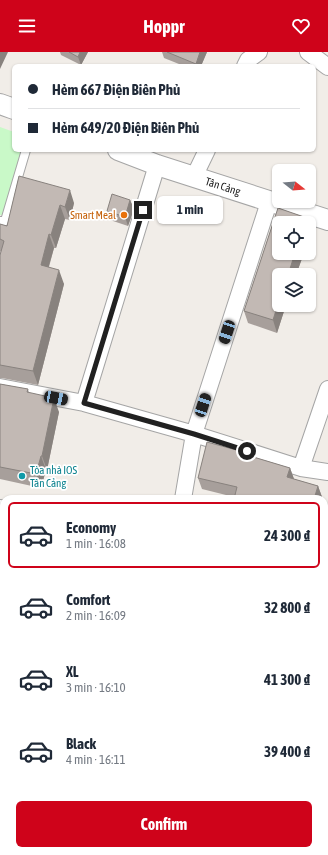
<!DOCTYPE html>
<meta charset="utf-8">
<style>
body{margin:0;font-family:"Asap Condensed",sans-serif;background:#f2f2f3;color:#1f2937;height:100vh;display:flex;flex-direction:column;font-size:15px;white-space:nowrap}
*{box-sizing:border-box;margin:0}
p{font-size:13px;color:#747a83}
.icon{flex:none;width:22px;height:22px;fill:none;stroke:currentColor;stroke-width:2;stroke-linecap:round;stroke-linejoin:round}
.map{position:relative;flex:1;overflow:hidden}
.details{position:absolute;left:0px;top:443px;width:328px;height:360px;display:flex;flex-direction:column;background:#fff;border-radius:12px 12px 0 0;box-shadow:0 1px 3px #0004}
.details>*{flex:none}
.guide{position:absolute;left:12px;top:12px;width:304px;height:88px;border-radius:6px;box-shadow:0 1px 3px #0004;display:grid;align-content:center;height:88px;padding:0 16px;background:#fff}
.needle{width:26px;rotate:107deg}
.buttons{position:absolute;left:272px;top:112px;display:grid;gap:8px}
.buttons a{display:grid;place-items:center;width:44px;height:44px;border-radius:6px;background:#fff;box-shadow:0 1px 3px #0004;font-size:20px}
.end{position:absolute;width:18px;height:18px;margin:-9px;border:5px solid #212121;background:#fff;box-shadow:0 0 0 2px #fff}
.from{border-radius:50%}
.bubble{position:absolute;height:28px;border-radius:6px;background:#fff;box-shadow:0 1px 3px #0004;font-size:13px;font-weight:700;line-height:28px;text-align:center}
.car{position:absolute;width:12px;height:24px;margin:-12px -6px;border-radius:5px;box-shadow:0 0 3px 1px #0007;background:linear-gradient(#222 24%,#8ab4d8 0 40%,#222 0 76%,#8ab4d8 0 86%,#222 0)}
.guide b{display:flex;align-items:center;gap:14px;height:38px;font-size:15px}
.guide b+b{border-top:1px solid #e0e1e3}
.guide i{width:10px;height:10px;background:#1f2937}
ul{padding:7px 0 0;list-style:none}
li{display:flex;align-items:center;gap:12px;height:66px;margin:0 8px 6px;padding:0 8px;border:2px solid transparent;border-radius:6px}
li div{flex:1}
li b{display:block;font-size:15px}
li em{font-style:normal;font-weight:700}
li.selected{border-color:#cf031a}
li>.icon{width:36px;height:36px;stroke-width:1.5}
.action{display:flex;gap:8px;margin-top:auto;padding:8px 16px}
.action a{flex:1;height:46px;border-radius:6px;background:#cf031a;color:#fff;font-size:16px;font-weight:700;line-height:46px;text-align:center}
header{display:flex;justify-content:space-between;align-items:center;height:52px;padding:0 16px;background:#cf031a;color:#fff;font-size:18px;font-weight:700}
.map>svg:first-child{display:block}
.park{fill:#c9f9c8}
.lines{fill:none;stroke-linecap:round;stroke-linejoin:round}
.service-casing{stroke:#a5a5a5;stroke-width:10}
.minor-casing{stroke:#a5a5a5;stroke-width:18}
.tertiary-casing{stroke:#a5a5a5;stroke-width:22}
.service{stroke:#fff;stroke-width:8}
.minor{stroke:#fff;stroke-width:16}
.tertiary{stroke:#fff;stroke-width:20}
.wall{fill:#a79f9b}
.shaded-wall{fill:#88827e}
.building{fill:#c2b9b4;stroke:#88827e}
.route{stroke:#212121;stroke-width:5}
.food-dot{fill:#e8710a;stroke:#fff;stroke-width:1.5}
.culture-dot{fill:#0f9aa8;stroke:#fff;stroke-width:1.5}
.labels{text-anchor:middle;stroke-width:3.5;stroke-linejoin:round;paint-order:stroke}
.street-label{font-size:11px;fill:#212121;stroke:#fff}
.food-label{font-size:11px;fill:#c56008;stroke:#fff;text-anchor:end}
.culture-label{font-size:11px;fill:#0d838f;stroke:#fff;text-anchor:start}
</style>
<header><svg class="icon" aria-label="menu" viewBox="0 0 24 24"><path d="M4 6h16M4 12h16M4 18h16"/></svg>Hoppr<svg class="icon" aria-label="heart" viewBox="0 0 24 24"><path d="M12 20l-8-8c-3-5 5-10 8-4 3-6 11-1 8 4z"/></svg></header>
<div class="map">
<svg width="328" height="803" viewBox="0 0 328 803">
<rect width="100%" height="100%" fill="#f1ede8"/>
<!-- park -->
<path class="park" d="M0,75l14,5v18h9l-19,65h-4z"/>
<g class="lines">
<defs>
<path id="service" d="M0,169h5l21,-71"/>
<path id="minor" d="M308,0l20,15
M245,14l3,-6 11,-8
M194,125l13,-27
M0,335l84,16 110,31 107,34 27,4
M84,351l73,-238
M301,416l27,-79
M183,447l11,-65 75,-232
M0,456l4,1
M324,527l4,1
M0,592l4,1
M324,659l4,1
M0,721h4
M110,803l1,-4
M233,803v-4"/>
<g id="tertiary">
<path d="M0,52l14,5"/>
<path id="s1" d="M118,98l39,15 171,55"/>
</g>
</defs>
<!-- service casing -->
<use href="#service" class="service-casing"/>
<!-- minor casing -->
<use href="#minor" class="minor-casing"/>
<!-- tertiary casing -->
<use href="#tertiary" class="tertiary-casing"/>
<!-- service -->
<use href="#service" class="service"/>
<!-- minor -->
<use href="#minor" class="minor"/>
<!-- tertiary -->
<use href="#tertiary" class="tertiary"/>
</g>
<!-- wall -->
<path class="wall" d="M60,0h28l-7,13 -20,-10z
M162,0h45l-6,14h-17l-20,-8z
M19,124l55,27 -4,17 -5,-1 -9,29h-2l-5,19 15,17 -26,101 -36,-7h-2v-123l1,-3 -1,-1v-27l7,2z
M130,148l4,9 -6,17 -18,-6 -3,-9z
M278,156l29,10 2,5h-30v30h25l-8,22h-17v30h7l-9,28 -29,-10 -4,-12z
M0,332l28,5 1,4 30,19 -12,58h-1l-5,18 -41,-9z
M240,399l1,2 49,15 4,11 24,7 4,11h-88l-32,-8 -4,-11z
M0,464l4,1v111l-4,-1z
M0,602h4v34l-4,-1z
M0,657h4v54l-4,-1z"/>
<!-- shaded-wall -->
<path class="shaded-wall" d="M0,0h8l-8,17z
M80,0h8l-7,13 -3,-8z
M200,0h7l-6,14h-5v-2z
M70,138l4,13 -4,17 -5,-13z
M130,148l4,9 -6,17 -3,-9z
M60,153l5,14 -9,29 -5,-13z
M307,166l2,5h-4z
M309,171l2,7 -2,8z
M49,182l5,14 -9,31 -4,-14z
M295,201h9l-8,22h-8z
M59,218l5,14 -26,101 -5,-14z
M279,249v4h7l-9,28 -4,-13z
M54,346l5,14 -12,58 -5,-14z
M41,404l5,14 -5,18 -5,-14z
M290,416l4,11 -3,10 -4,-12z
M318,434l4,11v2h-8z"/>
<!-- building -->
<path class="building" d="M69,0h11l-2,5z
M167,0h33l-4,12z
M19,124l51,14 -5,17 -5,-2 -9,30 -2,-1 -8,31 18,5 -26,101 -33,-6v-110l4,-14 -4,-2v-15l7,2z
M112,142l18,6 -5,17 -18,-6z
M278,156l29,10 -2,5h-26v30h16l-7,22h-9v26l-6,19 -29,-9z
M0,332l28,5 -1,3 27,6 -12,58h-1l-5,18 -36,-7z
M207,390l33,9v2l50,15 -3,9 31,9 -4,13h-80l3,-12 -39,-9z
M0,464l4,1v98h-4z
M0,602h4v25h-4z
M0,657h4v42h-4z"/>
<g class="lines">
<!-- route -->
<path class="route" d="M143,158l-59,193 110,31 53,17"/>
</g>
<!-- markers -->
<circle class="food-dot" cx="124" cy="163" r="4"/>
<circle class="culture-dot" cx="22" cy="424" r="4"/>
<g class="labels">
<!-- street labels -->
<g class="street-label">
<text dy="4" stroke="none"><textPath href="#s1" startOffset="111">Tân Cảng</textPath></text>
</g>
<!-- food labels -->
<g class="food-label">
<text x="116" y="167">Smart Meal</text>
</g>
<!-- culture labels -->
<g class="culture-label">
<text x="30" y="422">Tòa nhà IOS<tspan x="30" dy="13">Tân Cảng</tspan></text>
</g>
</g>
</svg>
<div class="buttons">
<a><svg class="needle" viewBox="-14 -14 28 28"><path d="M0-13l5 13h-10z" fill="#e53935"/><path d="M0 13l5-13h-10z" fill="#747a83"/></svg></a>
<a><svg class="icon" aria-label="locate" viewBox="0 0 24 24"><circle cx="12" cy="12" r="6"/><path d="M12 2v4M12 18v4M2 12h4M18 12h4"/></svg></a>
<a><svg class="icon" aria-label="layers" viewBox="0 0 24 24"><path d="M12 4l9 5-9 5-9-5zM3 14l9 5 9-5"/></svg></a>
</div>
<i class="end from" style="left:247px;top:399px"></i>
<i class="end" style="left:143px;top:158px"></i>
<div class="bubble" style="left:157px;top:144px;width:66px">1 min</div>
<i class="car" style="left:227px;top:280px;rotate:198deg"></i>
<i class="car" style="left:56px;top:346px;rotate:101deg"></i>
<i class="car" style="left:203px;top:353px;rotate:18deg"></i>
<div class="guide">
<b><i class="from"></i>Hẻm 667 Điện Biên Phủ</b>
<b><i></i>Hẻm 649/20 Điện Biên Phủ</b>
</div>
<section class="details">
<ul>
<li class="selected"><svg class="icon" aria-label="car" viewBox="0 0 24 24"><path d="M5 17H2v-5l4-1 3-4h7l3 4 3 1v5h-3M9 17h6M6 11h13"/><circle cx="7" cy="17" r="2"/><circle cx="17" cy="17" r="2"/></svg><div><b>Economy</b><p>1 min · 16:08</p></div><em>24 300 ₫</em></li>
<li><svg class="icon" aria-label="car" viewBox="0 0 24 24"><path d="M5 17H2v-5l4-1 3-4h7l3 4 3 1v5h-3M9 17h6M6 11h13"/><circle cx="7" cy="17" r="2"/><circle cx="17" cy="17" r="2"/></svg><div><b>Comfort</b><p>2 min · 16:09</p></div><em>32 800 ₫</em></li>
<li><svg class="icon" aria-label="car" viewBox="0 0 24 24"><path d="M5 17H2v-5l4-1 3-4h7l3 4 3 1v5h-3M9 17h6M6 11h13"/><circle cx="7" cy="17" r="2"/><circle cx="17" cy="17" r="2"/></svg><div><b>XL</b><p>3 min · 16:10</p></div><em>41 300 ₫</em></li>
<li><svg class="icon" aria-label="car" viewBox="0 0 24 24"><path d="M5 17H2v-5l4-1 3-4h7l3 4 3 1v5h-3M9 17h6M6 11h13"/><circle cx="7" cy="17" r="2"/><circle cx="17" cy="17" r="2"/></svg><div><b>Black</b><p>4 min · 16:11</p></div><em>39 400 ₫</em></li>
</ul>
<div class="action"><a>Confirm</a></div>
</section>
</div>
